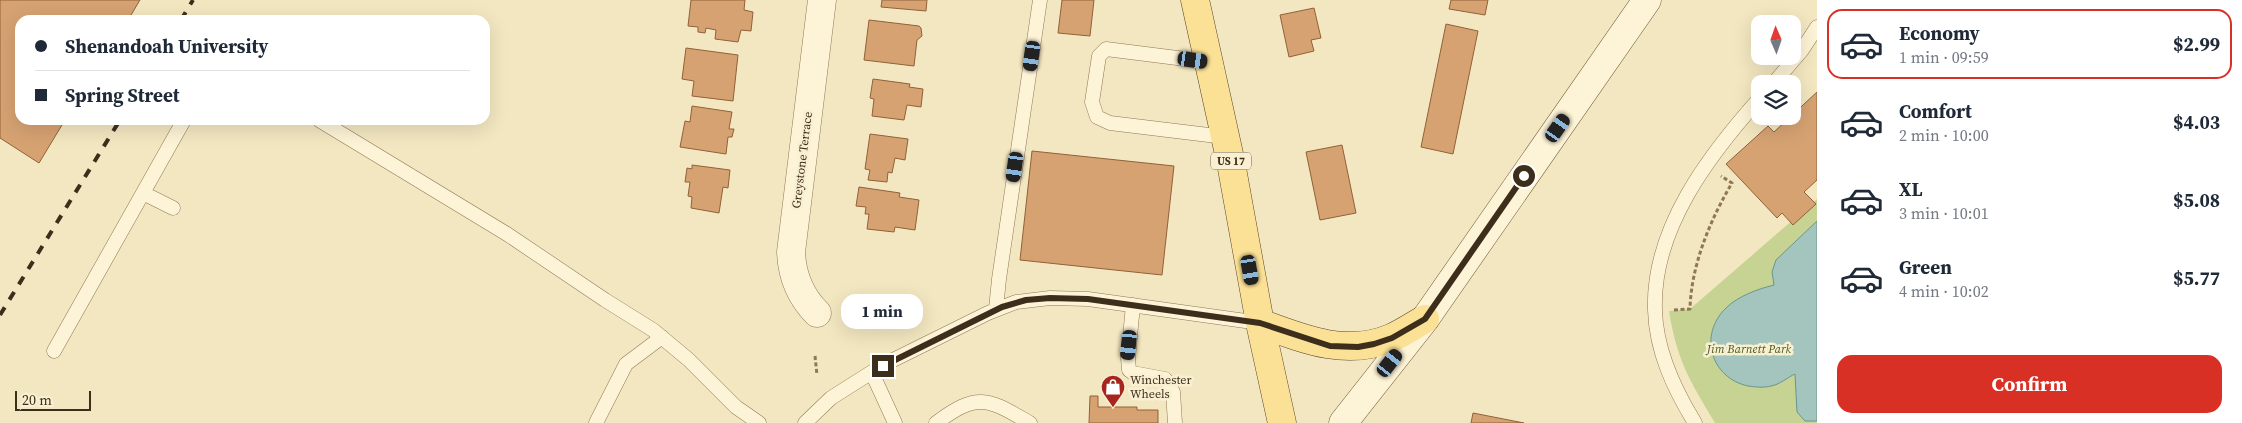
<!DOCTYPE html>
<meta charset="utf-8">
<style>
body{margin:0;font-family:"Source Serif 4",serif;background:#f2f2f3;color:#1f2937;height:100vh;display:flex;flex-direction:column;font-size:19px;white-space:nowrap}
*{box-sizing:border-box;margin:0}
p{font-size:16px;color:#747a83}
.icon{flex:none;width:28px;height:28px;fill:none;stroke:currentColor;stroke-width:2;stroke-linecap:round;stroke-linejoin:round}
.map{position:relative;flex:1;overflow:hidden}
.side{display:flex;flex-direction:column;background:#fff;width:425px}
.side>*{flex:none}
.hud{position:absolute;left:15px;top:15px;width:475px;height:110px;border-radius:15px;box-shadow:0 5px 20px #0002;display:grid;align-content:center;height:110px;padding:0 20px;background:#fff}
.needle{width:32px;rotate:358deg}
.buttons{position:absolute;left:1751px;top:15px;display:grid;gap:10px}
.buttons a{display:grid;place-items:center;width:50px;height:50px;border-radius:10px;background:#fff;box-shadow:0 5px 20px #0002;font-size:25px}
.scale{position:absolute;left:15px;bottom:12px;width:76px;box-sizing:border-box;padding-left:5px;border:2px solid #3d2e1c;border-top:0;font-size:14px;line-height:18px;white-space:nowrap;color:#3d2e1c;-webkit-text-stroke:4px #f9f0d2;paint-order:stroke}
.end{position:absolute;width:22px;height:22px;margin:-11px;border:6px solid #3d2e1c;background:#fff;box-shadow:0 0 0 2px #fff}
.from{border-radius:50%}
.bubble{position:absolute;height:35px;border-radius:15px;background:#fff;box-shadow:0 5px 20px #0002;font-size:16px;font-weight:700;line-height:35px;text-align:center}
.car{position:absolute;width:15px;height:30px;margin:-15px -8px;border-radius:6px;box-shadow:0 0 4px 1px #0007;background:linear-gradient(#222 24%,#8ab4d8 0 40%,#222 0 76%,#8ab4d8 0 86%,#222 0)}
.hud b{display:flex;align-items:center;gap:18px;height:48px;font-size:19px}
.hud b+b{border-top:1px solid #e0e1e3}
.hud i{width:12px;height:12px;background:#1f2937}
ul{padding:9px 0 0;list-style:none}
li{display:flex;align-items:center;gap:15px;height:70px;margin:0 10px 8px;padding:0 10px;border:2px solid transparent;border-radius:15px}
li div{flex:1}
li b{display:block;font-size:19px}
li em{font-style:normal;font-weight:700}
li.current{border-color:#d93025}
li>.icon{width:45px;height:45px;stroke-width:1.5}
.primary-button{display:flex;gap:10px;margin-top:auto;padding:10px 20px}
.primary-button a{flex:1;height:58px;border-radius:15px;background:#d93025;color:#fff;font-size:20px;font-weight:700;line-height:58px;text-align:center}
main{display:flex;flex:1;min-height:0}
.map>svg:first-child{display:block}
.green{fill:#c7d393}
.water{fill:#a4c5bd;stroke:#6a958d}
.building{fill:#d6a272;stroke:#916139}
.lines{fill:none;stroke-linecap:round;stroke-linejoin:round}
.lane-casing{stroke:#8f7856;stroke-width:15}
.street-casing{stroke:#8f7856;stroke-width:29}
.secondary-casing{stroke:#715939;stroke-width:29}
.primary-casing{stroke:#5c452b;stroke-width:29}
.path{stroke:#8f7856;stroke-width:3;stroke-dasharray:4 2.5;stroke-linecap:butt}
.lane{stroke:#fdf3d6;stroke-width:14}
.street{stroke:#fdf3d6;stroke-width:28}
.secondary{stroke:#fdf3d6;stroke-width:28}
.primary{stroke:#fbe195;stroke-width:28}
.rail{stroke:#3d2e1c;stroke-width:4;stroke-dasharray:9 9;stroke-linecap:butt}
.route{stroke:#3d2e1c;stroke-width:6}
.labels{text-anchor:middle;stroke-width:5;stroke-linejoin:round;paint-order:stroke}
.shield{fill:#f9f0d2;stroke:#756853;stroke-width:1}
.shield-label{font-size:11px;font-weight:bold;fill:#3d2e1c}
.street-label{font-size:12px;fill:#3d2e1c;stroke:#f9f0d2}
.park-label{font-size:12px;font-style:italic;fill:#495c20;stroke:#f9f0d2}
.poi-label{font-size:12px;fill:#3d2e1c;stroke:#f9f0d2;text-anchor:start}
</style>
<main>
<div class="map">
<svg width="1817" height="423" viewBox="0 0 1817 423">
<rect width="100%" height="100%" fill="#f3e7c1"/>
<!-- green -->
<path class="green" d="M1817,199v224h-102c-25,-42 -38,-62 -46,-112l21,-2z"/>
<!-- water -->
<path class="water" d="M1817,221v200h-12l-8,-9 -2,-38c-7,3 -16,11 -24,12 -7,2 -16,1 -23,0 -37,-8 -50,-51 -22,-78 12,-12 32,-19 48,-23l-2,-13 4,-12z"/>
<!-- building -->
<path class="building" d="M0,0h140l-12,20h-108v100h45l-26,43 -39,-25z
M691,0h54l-1,10 9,2 -2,19 -10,-1 -3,12 -23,-3 1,-9 -10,-2 -1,5 -7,-1v-5l-10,-1z
M882,0h45l-1,11 -45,-4z
M1062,0h32l-4,36 -32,-3z
M1451,0h37l-3,15 -36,-6z
M1314,8l7,30 -10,2 3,11 -25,6 -9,-42z
M869,20l50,6 2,2 1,8 -5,4 -3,26 -50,-6z
M1446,24l32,7 -25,123 -32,-7z
M686,48l52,7 -5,46 -41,-5 2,-15 -12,-2z
M873,79l37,5 -1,3 14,2 -2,18 -14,-2 -3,15 -32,-4 2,-17 -4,-1z
M1817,92v88l-13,12 12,12 -23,21 -11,-12 -5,5 -51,-54 42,-38 6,6z
M692,106l40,6 -3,17h5l-2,8h-4l-2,17 -46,-7 5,-26 5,1z
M870,134l38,5 -3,21 -10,-2 -3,15 -4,-1 -1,10 -19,-2 2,-10 -5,-1z
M1342,145l14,68 -36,7 -14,-68z
M1032,151l142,15 -12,109 -142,-15z
M692,165l38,5 -2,18 -5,-1 -4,26 -28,-5 1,-11 -4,-1 2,-14h-5l2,-14 5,1z
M859,187l41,6 -1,4 20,3 -4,30 -20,-3 -1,5 -27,-3 2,-15h-4l1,-7 -10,-1z
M1090,396h8v11h39v3h21v13h-69z
M1473,413l51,10h-53z"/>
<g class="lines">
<defs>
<path id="lane" d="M1209,62l-103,-13 -7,7 -7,46 5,15 13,6 115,14
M1773,84l29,-34 15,-23
M319,120l188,114 98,66 48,30 36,30 47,47 23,16
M143,193l30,15
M1133,305l-5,53 1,12 4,3 32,6 8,13 2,31
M996,309l3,-30 41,-279
M54,351l130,-231
M872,373l23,50
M596,423l30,-59 36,-27
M805,423l26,-25 52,-33 105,-52 28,-11 34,-4 38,1 172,24
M936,423c43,-32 52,-24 94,0
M1695,423c-21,-34 -39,-72 -40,-113 -3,-81 54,-155 105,-212"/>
<path id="street" d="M817,313c-17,-17 -25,-37 -26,-61l31,-252"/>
<path id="secondary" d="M1343,423l82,-104 222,-319"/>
<path id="primary" d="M1195,0l36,163 29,160 22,100
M1260,323c43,16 86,34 131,15 12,-5 23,-13 34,-19"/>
</defs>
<!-- lane casing -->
<use href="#lane" class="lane-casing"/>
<!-- street casing -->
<use href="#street" class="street-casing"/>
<!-- secondary casing -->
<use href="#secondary" class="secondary-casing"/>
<!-- primary casing -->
<use href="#primary" class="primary-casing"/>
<!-- path -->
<path class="path" d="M1674,310l16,-1c1,-43 20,-89 42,-126l-11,-7
M815,356l2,19"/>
<!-- lane -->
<use href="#lane" class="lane"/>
<!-- street -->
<use href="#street" class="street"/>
<!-- secondary -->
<use href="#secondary" class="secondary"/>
<!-- primary -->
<use href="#primary" class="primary"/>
<!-- rail -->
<path class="rail" d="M181,20l12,-20
M0,315l120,-195"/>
</g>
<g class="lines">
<!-- route -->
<path class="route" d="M883,366l119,-59 24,-7 24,-2 38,1 172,24 70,23 28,1 16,-3 18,-6 33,-19 99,-143"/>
</g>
<!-- icons -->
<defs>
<symbol id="shop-pin" viewBox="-11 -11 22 30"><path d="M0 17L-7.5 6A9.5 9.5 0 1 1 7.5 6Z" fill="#a6261f" stroke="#f9f0d2"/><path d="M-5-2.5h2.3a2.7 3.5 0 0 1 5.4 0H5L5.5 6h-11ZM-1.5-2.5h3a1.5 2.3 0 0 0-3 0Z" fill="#fff"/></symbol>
</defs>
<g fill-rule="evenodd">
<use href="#shop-pin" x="1099" y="373" width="28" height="38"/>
</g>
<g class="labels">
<!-- shield labels -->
<rect class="shield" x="1211" y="152.5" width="40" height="17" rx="4"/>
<g class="shield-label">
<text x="1231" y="165">US 17</text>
</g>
<!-- street labels -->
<g class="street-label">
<text transform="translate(802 160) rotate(-83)" y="4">Greystone Terrace</text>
</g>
<!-- park labels -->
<g class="park-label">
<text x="1749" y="353">Jim Barnett Park</text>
</g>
<!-- poi labels -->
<g class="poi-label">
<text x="1130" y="384">Winchester<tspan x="1130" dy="14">Wheels</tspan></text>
</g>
</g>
</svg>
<div class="buttons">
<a><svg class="needle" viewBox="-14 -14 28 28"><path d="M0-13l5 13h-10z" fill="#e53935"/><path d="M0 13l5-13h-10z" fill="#747a83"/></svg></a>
<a><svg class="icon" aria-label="layers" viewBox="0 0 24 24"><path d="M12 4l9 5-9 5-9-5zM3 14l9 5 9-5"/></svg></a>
</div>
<div class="scale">20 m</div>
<i class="end from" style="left:1524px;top:176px"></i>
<i class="end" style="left:883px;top:366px"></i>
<div class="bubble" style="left:841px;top:294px;width:82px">1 min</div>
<i class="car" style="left:1032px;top:56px;rotate:188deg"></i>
<i class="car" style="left:1193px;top:60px;rotate:98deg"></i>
<i class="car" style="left:1558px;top:128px;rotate:35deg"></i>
<i class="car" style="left:1015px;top:167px;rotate:188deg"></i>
<i class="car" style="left:1250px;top:270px;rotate:170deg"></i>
<i class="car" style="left:1129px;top:345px;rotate:186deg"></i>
<i class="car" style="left:1390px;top:363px;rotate:38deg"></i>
<div class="hud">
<b><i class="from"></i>Shenandoah University</b>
<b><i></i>Spring Street</b>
</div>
</div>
<section class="side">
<ul>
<li class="current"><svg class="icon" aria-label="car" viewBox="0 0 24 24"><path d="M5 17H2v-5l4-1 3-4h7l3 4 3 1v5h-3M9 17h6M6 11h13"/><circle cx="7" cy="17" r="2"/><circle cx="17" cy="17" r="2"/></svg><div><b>Economy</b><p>1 min · 09:59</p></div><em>$2.99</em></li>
<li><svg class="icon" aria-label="car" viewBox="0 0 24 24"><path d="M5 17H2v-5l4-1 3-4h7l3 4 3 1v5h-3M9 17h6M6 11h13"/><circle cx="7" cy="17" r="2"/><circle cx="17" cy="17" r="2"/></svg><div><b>Comfort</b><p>2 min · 10:00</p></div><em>$4.03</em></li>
<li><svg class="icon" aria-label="car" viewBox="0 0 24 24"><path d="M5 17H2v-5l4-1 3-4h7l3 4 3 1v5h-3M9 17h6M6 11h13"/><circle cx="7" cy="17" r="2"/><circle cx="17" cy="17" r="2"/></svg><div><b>XL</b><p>3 min · 10:01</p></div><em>$5.08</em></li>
<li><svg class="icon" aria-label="car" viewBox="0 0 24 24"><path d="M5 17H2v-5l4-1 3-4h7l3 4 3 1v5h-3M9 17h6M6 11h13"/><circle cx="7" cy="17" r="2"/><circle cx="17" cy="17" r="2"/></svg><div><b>Green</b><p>4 min · 10:02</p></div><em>$5.77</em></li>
</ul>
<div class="primary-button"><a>Confirm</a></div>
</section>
</main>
